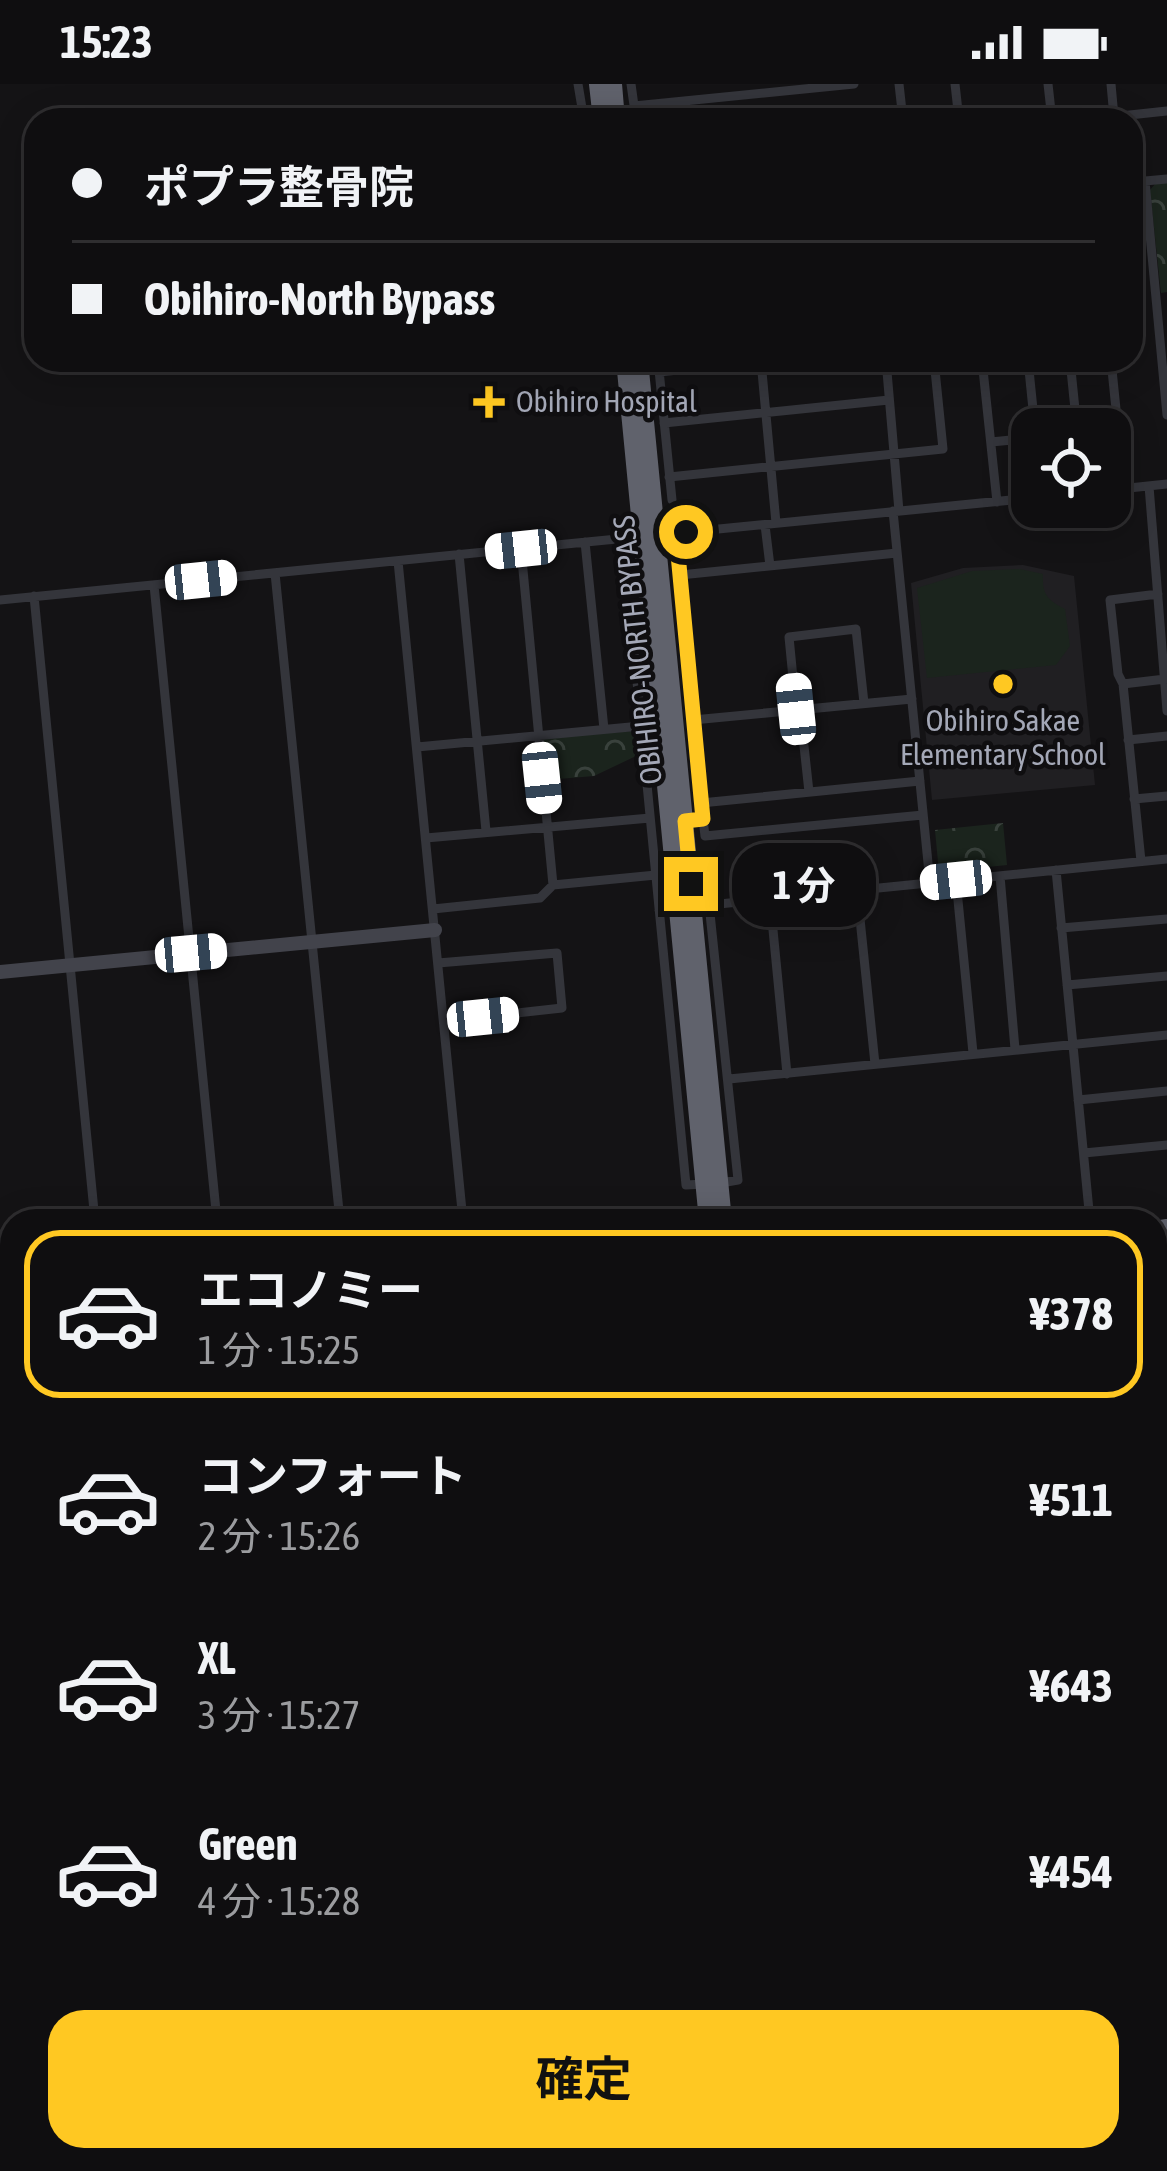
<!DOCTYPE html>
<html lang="ja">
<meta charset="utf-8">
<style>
body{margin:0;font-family:"Asap Condensed","Noto Sans JP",sans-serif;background:#1d1c1e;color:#f1f3f6;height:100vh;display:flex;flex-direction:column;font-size:45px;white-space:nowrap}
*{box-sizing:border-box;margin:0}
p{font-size:39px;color:#9b9c9f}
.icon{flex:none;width:66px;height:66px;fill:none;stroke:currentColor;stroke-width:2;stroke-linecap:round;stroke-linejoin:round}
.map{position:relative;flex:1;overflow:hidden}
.panel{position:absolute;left:0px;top:1125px;width:1167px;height:963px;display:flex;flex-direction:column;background:#0f0e10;border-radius:36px 36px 0 0;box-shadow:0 6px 30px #0003,0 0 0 3px #2f2e30}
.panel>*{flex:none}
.banner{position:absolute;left:24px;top:24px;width:1119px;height:264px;border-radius:36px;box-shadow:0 6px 30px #0003,0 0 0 3px #2f2e30;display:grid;align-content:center;height:264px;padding:0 48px;background:#0f0e10}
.fabs{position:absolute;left:1011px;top:324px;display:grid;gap:24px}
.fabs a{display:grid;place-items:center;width:120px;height:120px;border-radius:24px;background:#0f0e10;box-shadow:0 6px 30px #0003,0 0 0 3px #2f2e30;font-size:60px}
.end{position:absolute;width:54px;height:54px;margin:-27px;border:15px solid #ffc822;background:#111;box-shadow:0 0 0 6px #111}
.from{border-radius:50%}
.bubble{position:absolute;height:84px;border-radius:36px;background:#0f0e10;box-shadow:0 6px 30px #0003,0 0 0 3px #2f2e30;font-size:39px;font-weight:700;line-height:84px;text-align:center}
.car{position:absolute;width:36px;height:72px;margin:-36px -18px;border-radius:15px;box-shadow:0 0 9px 3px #0007;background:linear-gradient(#fff 24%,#345 0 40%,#fff 0 76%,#345 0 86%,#fff 0)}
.banner b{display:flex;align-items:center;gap:42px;height:114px;font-size:45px}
.banner b+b{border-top:3px solid #2f2e30}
.banner i{width:30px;height:30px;background:#f1f3f6}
ul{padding:21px 0 0;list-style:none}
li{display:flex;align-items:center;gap:36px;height:168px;margin:0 24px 18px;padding:0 24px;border:6px solid transparent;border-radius:36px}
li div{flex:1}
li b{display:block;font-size:45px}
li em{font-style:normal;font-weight:700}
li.on{border-color:#ffc822}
li>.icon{width:108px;height:108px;stroke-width:1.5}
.button{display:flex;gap:24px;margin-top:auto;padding:24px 48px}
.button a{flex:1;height:138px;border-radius:36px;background:#ffc822;color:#111;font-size:48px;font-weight:700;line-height:138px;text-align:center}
.status{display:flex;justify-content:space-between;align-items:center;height:84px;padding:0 60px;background:#0f0e10;direction:ltr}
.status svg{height:33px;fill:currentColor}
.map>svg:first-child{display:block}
.built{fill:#201f22}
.grass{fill:#1b241d}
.park{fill:url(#park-crowns)}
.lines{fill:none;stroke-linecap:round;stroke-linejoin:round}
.river{stroke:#29313a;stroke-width:16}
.street{stroke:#34353b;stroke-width:9}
.secondary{stroke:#42434b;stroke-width:14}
.highway{stroke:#60626c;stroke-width:18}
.rail{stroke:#474850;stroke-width:3;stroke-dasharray:15 12;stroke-linecap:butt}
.route{stroke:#ffc822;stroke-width:15}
.poi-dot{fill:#ffc822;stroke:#0f0e10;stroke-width:4.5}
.labels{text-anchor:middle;stroke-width:9;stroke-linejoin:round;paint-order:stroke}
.poi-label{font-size:30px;fill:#a4a8b7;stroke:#0f0e10;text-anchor:start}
.street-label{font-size:30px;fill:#a4a8b7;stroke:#0f0e10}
</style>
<div class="status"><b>15:23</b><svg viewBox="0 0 49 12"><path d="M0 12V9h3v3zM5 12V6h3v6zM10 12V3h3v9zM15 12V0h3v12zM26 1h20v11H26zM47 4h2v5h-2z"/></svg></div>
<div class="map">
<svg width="1167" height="2087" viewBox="0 0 1167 2087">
<defs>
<pattern id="park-crowns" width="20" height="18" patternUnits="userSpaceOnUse" patternTransform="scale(3)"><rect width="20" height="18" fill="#1b241d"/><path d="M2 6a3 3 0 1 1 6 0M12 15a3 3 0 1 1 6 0" fill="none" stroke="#39413c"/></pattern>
</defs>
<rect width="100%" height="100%" fill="#141315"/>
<!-- built -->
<path class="built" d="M1023,481l51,11 21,209 -163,15 -21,-217 52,-15z
M12,1373v114l-12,5v-117z"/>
<!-- grass -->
<path class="grass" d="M1020,485l23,5c-1,20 4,26 22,35l5,37 -14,19 -129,13 -10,-90 55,-17z
M319,2076h146l1,11h-145z"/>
<!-- park -->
<path class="park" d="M1167,98v110l-6,1 -11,-103 6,-7z
M634,647l2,25 -42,20 -48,4 -3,-42z
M1003,739l4,42 -68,7 -4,-42z"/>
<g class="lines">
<!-- river -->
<path class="river" d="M85,2076l1,11"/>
<!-- street -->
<path class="street" d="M578,0l6,36
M631,0l5,36
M899,0l4,36
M955,0l4,36
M1048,0l4,36
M1111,0l3,33
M634,22l220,-22
M1083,36l84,-9
M1167,95l-22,2 22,234
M658,276l14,140
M886,276l13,151
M982,276l15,142
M1028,276l7,69
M1070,276l7,69
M1111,276l13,128
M761,277l15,162
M659,288l115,-12
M664,339l225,-23
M991,358l41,-4
M669,393l274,-28 -9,-89
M1149,402l18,225
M1110,406l57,-6
M893,427l37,372
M765,441l5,41
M675,449l28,286 -19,2
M585,458l19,187
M521,465l32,336
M459,470l27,277
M398,477l65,660
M275,489l65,648
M680,491l217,-22
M154,501l63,636
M34,512l61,625
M0,516l1032,-102
M650,535l-19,1 55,565 18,-1
M1123,600l42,-5
M796,625l-7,-72 67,-8 8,74
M800,625l9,83
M693,636l219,-21
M1128,656l39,-4
M417,663l224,-21
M1134,715l33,-3
M701,719l219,-22
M703,735l2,17 218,-21
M426,754l224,-20
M1141,777l-18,-177 -5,-10 -8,-74 48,-6
M1056,786l34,351
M1000,792l15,173
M956,796l17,173
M857,806l18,174
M770,815l17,175
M709,820l29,276 -17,3
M433,825l107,-11 13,-13 103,-10
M659,826l508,-51
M1061,844l106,-9
M438,879l119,-10 5,55 -118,13
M1067,901l100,-9
M729,995l438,-44
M1078,1016l89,-9
M1084,1069l83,-8
M1155,1259l12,-1
M1155,1333l12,-1
M1164,1403l3,29
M0,1591l12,-5
M0,1705l12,-4
M0,1809l12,-3
M1155,1935l12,1
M0,1986l12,1
M0,2045l12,-1
M1155,2064l12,-2
M61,2076l1,11
M112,2076l1,11
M304,2076l1,11
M484,2076l2,11
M652,2076l1,11
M703,2076l1,11
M785,2076l1,11
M831,2076l1,11
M1055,2076l2,11
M247,2087l13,-11
M1113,2087l18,-11"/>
<!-- secondary -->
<path class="secondary" d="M0,888l435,-42
M1155,1765l12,3
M800,2076l1,11
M815,2076l1,11
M148,2087l12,-11"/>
<!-- highway -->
<path class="highway" d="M598,0l4,36
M613,0l3,36
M625,276l83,861
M639,276l84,861
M1155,1146l12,-2
M1155,1159l12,-1
M0,1259l12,-1
M0,1272l12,-1"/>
<!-- rail -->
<path class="rail" d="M1155,1205l12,-2
M0,1457l12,-4"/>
</g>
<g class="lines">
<!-- route -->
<path class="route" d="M686,448l-10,1 27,286 -18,2 6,63"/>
</g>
<!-- markers -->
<g class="poi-dot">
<path d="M483 300h12v12h12v12h-12v12h-12v-12h-12v-12h12z"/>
<circle cx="1003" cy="600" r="12"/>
</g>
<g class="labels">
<!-- poi labels -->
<g class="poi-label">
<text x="516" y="328">Obihiro Hospital</text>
<text x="1003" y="647" text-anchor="middle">Obihiro Sakae<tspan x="1003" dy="34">Elementary School</tspan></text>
</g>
<!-- street labels -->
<g class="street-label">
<text transform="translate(638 566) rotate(-96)" y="10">OBIHIRO-NORTH BYPASS</text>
</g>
</g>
</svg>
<div class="fabs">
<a><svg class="icon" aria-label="locate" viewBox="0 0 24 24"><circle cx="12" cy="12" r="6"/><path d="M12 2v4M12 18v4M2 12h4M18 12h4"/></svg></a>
</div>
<i class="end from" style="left:686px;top:448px"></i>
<i class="end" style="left:691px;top:800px"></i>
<div class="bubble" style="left:732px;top:759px;width:144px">1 分</div>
<i class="car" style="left:521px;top:465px;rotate:264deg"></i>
<i class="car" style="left:201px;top:496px;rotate:84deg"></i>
<i class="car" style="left:796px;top:625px;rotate:354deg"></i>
<i class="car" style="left:542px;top:694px;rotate:174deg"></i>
<i class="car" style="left:956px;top:796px;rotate:264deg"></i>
<i class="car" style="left:191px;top:869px;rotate:85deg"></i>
<i class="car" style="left:483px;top:933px;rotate:84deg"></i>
<div class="banner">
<b><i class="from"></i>ポプラ整骨院</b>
<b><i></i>Obihiro-North Bypass</b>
</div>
<section class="panel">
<ul>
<li class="on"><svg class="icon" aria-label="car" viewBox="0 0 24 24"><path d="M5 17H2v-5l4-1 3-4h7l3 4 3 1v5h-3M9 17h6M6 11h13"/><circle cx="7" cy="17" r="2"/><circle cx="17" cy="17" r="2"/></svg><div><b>エコノミー</b><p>1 分 · 15:25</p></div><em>¥378</em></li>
<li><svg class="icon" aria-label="car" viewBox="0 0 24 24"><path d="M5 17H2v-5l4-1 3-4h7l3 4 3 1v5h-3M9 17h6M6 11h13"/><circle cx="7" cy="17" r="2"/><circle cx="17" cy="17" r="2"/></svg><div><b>コンフォート</b><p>2 分 · 15:26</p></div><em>¥511</em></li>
<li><svg class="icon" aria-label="car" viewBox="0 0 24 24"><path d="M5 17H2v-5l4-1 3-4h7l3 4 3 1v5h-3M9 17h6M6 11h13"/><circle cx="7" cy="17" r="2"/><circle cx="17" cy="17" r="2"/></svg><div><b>XL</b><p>3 分 · 15:27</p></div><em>¥643</em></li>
<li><svg class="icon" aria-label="car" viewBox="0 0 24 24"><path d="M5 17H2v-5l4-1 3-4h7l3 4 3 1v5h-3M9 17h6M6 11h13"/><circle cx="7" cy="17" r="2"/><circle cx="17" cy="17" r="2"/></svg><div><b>Green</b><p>4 分 · 15:28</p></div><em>¥454</em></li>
</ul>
<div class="button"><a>確定</a></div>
</section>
</div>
